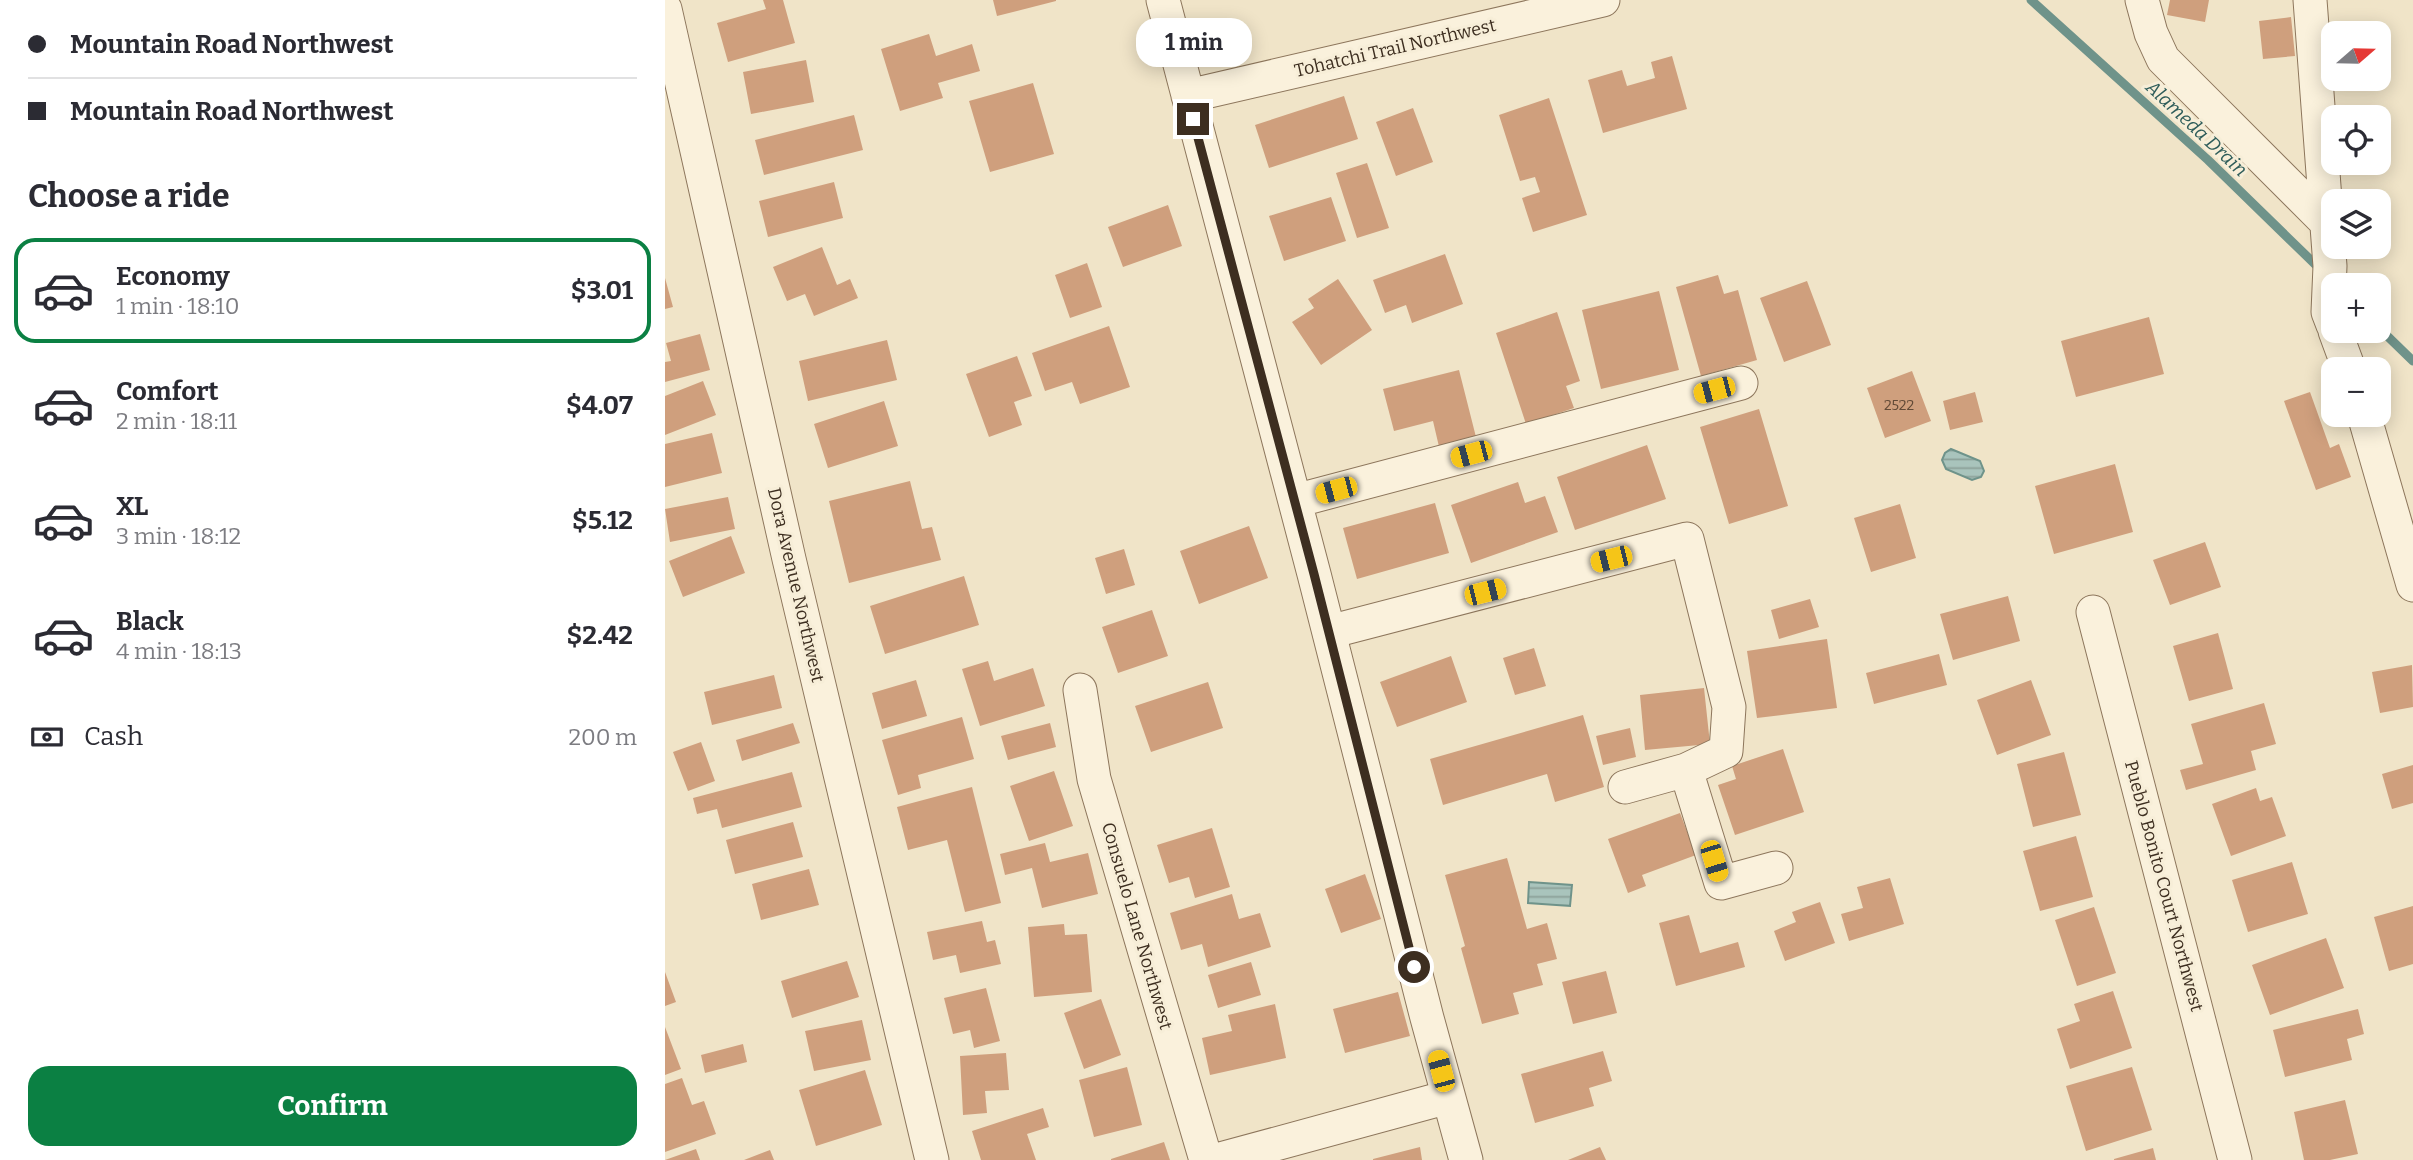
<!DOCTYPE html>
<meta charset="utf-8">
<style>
body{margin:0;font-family:Bitter,serif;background:#f7f7f7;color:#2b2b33;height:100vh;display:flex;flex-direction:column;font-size:26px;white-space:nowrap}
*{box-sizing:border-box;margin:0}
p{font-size:23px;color:#7c7c81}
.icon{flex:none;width:38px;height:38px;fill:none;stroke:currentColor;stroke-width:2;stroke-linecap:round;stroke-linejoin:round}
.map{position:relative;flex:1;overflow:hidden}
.side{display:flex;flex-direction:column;background:#fff;width:665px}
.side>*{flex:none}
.guide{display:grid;align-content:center;height:154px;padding:0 28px;background:#fff}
.needle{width:46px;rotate:70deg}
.controls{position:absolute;left:1656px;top:21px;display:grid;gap:14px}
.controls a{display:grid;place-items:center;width:70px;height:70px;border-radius:14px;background:#fff;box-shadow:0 4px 18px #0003;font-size:35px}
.end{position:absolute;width:32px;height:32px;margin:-16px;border:9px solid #3d2e20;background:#fff;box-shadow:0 0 0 4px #fff}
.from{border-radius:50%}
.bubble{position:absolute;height:49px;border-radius:21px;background:#fff;box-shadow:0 4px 18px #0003;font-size:23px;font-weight:700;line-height:49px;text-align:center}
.car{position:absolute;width:21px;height:42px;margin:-21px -10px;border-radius:9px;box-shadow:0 0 5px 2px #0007;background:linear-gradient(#f5c518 24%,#345 0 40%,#f5c518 0 76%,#345 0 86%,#f5c518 0)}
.guide b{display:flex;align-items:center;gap:24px;height:66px;font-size:26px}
.guide b+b{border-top:2px solid #e1e1e2}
.guide i{width:18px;height:18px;background:#2b2b33}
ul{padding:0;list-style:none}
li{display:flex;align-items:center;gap:21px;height:105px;margin:0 14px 10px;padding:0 14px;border:4px solid transparent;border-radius:21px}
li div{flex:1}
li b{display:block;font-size:26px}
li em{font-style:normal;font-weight:700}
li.current{border-color:#0b8043}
li>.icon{width:63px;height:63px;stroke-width:1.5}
h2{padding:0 28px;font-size:32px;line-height:84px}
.pay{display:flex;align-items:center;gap:18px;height:77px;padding:0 28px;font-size:26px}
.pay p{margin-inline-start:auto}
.primary-button{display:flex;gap:14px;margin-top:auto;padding:14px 28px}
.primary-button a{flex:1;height:80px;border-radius:21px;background:#0b8043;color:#fff;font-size:28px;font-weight:700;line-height:80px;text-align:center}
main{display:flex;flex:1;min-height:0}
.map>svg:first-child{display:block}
.water{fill:url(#water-rules);stroke:#6f938a;stroke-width:2}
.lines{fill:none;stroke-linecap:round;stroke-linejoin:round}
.stream{stroke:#6f938a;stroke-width:9}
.building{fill:#cf9f7d}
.minor-casing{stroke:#8d765c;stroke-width:35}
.minor{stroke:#faf1dc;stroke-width:33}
.route{stroke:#3d2e20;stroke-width:9}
.labels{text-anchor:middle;stroke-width:6;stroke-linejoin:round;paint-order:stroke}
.number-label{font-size:14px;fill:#624a37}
.street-label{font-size:18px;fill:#3d2e20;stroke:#f7eed8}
.water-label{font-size:19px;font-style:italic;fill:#2f5d5a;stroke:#f7eed8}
</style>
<main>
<section class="side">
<div class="guide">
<b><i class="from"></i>Mountain Road Northwest</b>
<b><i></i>Mountain Road Northwest</b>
</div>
<h2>Choose a ride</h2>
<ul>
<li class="current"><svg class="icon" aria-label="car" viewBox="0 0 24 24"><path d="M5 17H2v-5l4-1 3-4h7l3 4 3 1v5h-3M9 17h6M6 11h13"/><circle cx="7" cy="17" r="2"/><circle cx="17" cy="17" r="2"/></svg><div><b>Economy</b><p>1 min · 18:10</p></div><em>$3.01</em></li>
<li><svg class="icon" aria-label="car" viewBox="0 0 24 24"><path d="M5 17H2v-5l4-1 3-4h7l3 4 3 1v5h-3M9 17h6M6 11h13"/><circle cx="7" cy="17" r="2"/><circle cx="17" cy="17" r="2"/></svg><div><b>Comfort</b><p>2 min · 18:11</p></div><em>$4.07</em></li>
<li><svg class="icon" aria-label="car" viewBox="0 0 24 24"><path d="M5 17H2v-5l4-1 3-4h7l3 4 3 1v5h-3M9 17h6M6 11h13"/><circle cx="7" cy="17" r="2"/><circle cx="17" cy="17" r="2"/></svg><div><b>XL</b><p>3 min · 18:12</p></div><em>$5.12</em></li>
<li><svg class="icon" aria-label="car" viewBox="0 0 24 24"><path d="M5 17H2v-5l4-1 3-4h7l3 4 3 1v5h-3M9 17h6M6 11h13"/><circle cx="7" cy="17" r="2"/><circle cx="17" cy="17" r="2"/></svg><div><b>Black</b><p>4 min · 18:13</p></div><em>$2.42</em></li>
</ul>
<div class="pay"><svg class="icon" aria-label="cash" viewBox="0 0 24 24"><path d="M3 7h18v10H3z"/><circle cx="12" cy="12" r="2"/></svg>Cash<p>200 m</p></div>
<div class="primary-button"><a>Confirm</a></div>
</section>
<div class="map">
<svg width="1748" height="1160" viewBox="0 0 1748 1160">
<defs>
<pattern id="water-rules" width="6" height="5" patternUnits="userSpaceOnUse" patternTransform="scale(1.75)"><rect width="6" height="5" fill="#a9c4bc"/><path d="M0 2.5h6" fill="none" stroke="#8ba098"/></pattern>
</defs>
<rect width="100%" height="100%" fill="#f0e4c8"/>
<!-- water -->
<path class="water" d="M1286,449l29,12 4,10 -3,6 -9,3 -26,-11 -4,-9 3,-7z
M864,882l43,3 -2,21 -42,-3z"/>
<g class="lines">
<!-- stream -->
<path class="stream" d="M1366,0l177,160 112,109
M1713,327l35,34"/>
</g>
<!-- building -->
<path class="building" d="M98,0h20l12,43 -67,19 -11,-39 49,-14z
M328,0h63v1l-59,15z
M1505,0h39l-4,22 -38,-7z
M1626,17l4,39 -32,3 -4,-38z
M264,34l7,22 36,-12 8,27 -42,12 5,15 -43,13 -19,-62z
M1007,56l15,53 -84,24 -15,-53 34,-10 5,16 28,-8 -4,-16z
M141,60l8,42 -63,12 -8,-42z
M368,83l21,71 -64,18 -21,-71z
M679,96l14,43 -89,29 -14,-43z
M884,98l38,117 -54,17 -11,-34 18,-6 -5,-15 -15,4 -21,-66z
M748,108l20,54 -37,14 -20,-54z
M189,115l9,35 -99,25 -9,-35z
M702,163l22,65 -32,10 -21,-65z
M169,182l9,36 -75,19 -9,-36z
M666,197l15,44 -62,20 -15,-45z
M503,205l14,41 -59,21 -15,-40z
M157,247l15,38 13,-6 8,19 -44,18 -9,-22 -18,7 -14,-34z
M780,254l18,50 -51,19 -6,-18 -21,8 -12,-33z
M422,263l15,44 -32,11 -15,-43z
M1053,275l6,19 14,-4 19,70 -56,16 -25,-89z
M0,278l8,29 -8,2z
M673,279l34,51 -51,35 -29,-43 22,-14 -6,-9z
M1142,281l24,64 -47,17 -24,-64z
M994,291l20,79 -78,19 -19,-79z
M892,312l23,69 -14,5 8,22 -48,16 -30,-91z
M1484,317l15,57 -88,23 -15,-56z
M444,326l21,61 -50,17 -8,-22 -27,9 -13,-38z
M35,334l10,36 -45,12v-20l6,-1 -5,-18z
M222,340l10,40 -89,21 -9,-40z
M352,356l15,40 -18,6 8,23 -33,12 -23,-63z
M794,370l18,71 -37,10 -7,-30 -39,10 -11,-42z
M1247,371l19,50 -46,17 -18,-50z
M38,381l13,34 -51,20v-39z
M1310,392l8,30 -33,8 -7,-29z
M1645,392l20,56 9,-4 12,33 -35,13 -32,-89z
M219,401l14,45 -70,22 -14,-44z
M1094,409l29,97 -59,18 -29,-97z
M47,433l10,40 -57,14v-43z
M982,445l19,54 -91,31 -18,-53z
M1450,464l18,68 -79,22 -19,-68z
M245,481l12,48 10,-2 9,33 -92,23 -20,-82z
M853,482l7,21 20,-7 13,36 -87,31 -20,-58z
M63,497l7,32 -65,13 -5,-33z
M770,503l14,50 -92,26 -14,-51z
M1235,504l16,54 -45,14 -17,-54z
M584,526l19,52 -69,26 -19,-53z
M66,536l14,37 -62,24 -14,-36z
M1540,542l16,45 -51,18 -17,-45z
M459,549l11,36 -29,9 -11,-36z
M299,576l15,49 -94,29 -15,-48z
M1343,596l12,45 -67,19 -13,-46z
M1145,599l9,28 -40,12 -8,-29z
M487,610l16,46 -50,17 -16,-46z
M1553,633l15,56 -44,12 -16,-55z
M1162,639l10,69 -80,10 -10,-67z
M869,648l12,38 -31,9 -12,-37z
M1274,654l8,31 -73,19 -8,-31z
M786,656l16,46 -70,25 -17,-45z
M323,661l6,20 39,-13 12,38 -65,20 -18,-57z
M1747,665l1,42 -33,6 -8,-41z
M109,675l8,33 -70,17 -8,-33z
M251,680l11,36 -45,13 -10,-36z
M1366,680l20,55 -54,20 -20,-55z
M543,682l15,46 -72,24 -16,-46z
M1039,688l6,56 -65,6 -5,-55z
M1599,703l12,41 -25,7 5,19 -70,20 -6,-20 23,-6 -12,-40z
M918,715l21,72 -49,15 -8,-28 -104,31 -13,-46z
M297,717l12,42 -56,16 3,13 -23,7 -16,-55z
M128,723l7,20 -58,18 -6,-21z
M385,723l6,24 -48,13 -7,-24z
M965,728l6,29 -33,8 -7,-29z
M36,742l14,39 -27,10 -15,-39z
M1118,749l21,63 -69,23 -17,-50 18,-6 -4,-13z
M1399,752l17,63 -48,12 -16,-63z
M1748,765v38l-21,6 -10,-35z
M389,771l19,55 -44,15 -19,-55z
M127,772l10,35 -80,21 -5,-19 -20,5 -4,-16z
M307,787l29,116 -36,9 -18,-72 -39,10 -11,-43z
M1591,788l4,13 12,-4 14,39 -55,20 -19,-52z
M1015,813l16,42 -54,20 4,11 -18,7 -20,-54z
M128,822l10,35 -68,17 -9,-34z
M547,828l18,59 -35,11 -6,-21 -20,6 -12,-38z
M1411,836l17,61 -53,14 -17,-60z
M380,843l5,19 38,-9 10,41 -56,14 -10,-40 -27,7 -5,-21z
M842,858l20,71 20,-6 10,36 -20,5 6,21 -30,8 6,21 -37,10 -21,-76 4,-2 -20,-71z
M1627,862l16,52 -60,18 -16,-52z
M144,869l10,36 -58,15 -9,-36z
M700,874l16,45 -40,14 -16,-44z
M1225,878l14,46 -55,17 -8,-27 22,-6 -6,-21z
M567,894l7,25 21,-6 11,34 -63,20 -6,-23 -21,6 -11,-37z
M1155,902l15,41 -50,18 -11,-30 22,-9 -4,-10z
M1748,906v58l-24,7 -15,-54z
M1429,907l22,66 -39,13 -22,-66z
M1024,915l11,38 38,-11 7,25 -69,19 -17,-63z
M317,921l5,21 8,-2 6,24 -41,9 -4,-18 -23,5 -6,-28z
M399,924l1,11 22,-1 5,58 -58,5 -6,-70z
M1661,938l18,50 -74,27 -18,-50z
M182,961l12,36 -67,21 -11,-37z
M586,962l10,33 -43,13 -10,-33z
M941,971l11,42 -44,11 -11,-42z
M0,972l11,30 -11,4z
M321,988l14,53 -26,7 -4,-18 -17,4 -9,-36z
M1448,991l19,57 -62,21 -13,-40 23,-8 -6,-17z
M733,992l12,44 -65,17 -12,-44z
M436,999l20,56 -37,14 -20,-56z
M610,1004l11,54 -76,17 -8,-37 30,-7 -4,-16z
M1693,1009l6,25 -17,5 5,21 -67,17 -12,-47z
M197,1020l9,40 -57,11 -9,-40z
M0,1027l16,42 -16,6z
M78,1044l4,18 -42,11 -4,-18z
M938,1051l9,30 -23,7 5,18 -59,17 -14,-49z
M341,1053l3,37 -24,1 2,22 -24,2 -3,-59z
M462,1067l15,58 -48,12 -15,-57z
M1467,1067l20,63 -66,21 -20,-65z
M200,1070l17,55 -66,21 -17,-56z
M17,1078l10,27 12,-4 12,33 -51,18v-68z
M1680,1100l13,54 -28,6h-26l-10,-48z
M378,1108l6,19 -22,7 9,26h-55l-9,-29z
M499,1142l6,18h-59v-1z
M755,1147l2,13h-49v-1z
M935,1147l6,13h-38z
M1488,1148l3,12h-42v-1z
M31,1149l4,11h-35z
M105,1150l4,10h-30z"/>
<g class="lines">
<defs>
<path id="minor" d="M498,0l151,574 113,444 39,142
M1477,0l9,33 12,26 164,164
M1645,0l20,266 -2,46 5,13
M0,9l124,550 143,601
M523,96l415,-96
M1670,331l14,38
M1699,415l49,170
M630,501l446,-118
M1428,612l142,548
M664,632l358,-93 42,168 -3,44 -40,19 -61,17
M415,690l14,89 112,381
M1021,770l35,113 55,-15
M552,1160l231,-63"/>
</defs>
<!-- minor casing -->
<use href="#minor" class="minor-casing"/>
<!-- minor -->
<use href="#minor" class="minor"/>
</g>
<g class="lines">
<!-- route -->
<path class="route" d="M528,119l121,455 100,393"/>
</g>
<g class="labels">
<!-- number labels -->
<g class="number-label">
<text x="1234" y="410">2522</text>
</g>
<!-- street labels -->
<g class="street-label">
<text transform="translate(730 48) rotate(-13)" y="6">Tohatchi Trail Northwest</text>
<text transform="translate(131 585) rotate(77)" y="6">Dora Avenue Northwest</text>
<text transform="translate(1499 886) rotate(75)" y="6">Pueblo Bonito Court Northwest</text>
<text transform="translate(472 926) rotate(74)" y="6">Consuelo Lane Northwest</text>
</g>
<!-- water labels -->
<g class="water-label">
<text transform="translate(1532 128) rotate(43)" y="7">Alameda Drain</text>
</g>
</g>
</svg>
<div class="controls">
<a><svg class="needle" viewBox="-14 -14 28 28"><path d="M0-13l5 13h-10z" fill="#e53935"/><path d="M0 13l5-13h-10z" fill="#7c7c81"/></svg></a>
<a><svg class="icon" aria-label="locate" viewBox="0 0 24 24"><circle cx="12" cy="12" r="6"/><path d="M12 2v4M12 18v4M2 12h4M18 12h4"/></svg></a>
<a><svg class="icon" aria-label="layers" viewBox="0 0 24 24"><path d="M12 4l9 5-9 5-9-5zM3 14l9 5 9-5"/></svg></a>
<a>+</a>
<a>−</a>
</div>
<i class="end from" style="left:749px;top:967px"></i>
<i class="end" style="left:528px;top:119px"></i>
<div class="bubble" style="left:471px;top:18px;width:116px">1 min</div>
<i class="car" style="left:1049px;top:390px;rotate:255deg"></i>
<i class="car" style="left:806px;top:454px;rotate:255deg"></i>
<i class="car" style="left:671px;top:490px;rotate:255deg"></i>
<i class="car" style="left:946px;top:559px;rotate:256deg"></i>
<i class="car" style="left:820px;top:592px;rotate:76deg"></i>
<i class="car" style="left:1049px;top:861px;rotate:163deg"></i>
<i class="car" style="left:776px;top:1071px;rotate:345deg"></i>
</div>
</main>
